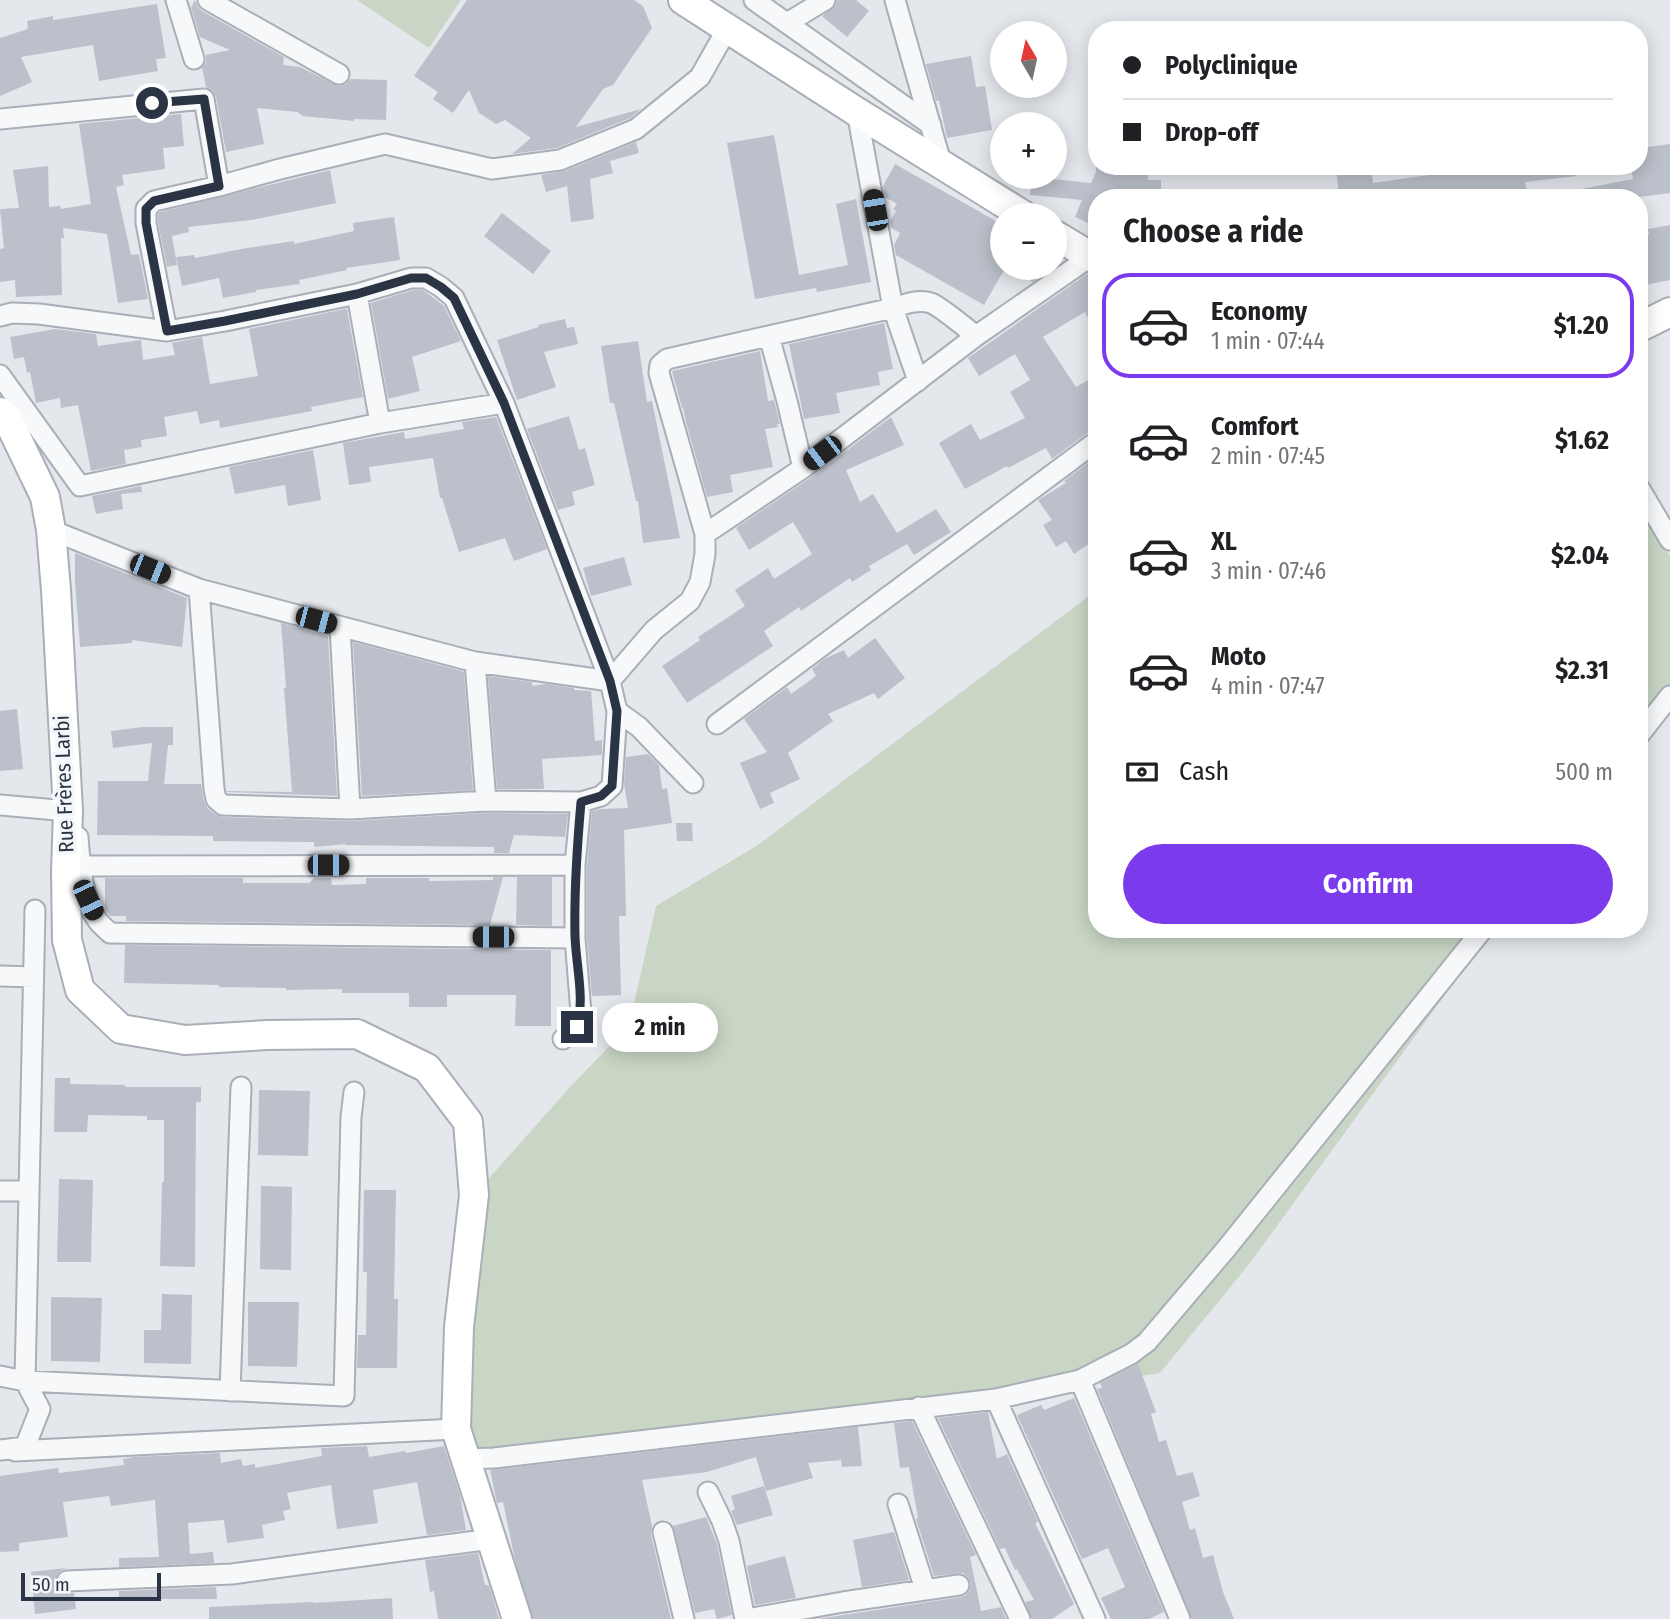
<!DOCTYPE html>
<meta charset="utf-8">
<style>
body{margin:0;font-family:"Fira Sans Condensed",sans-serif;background:#f6f6f6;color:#202124;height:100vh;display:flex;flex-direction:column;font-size:26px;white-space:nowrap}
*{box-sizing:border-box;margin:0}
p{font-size:23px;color:#757577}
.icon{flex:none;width:38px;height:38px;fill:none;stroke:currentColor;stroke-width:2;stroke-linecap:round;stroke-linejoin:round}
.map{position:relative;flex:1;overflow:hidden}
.drawer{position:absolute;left:1088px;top:189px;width:560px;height:749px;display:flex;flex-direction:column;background:#fff;border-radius:28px;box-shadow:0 4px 18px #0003}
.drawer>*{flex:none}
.banner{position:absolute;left:1088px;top:21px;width:560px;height:154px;border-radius:28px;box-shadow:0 4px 18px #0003;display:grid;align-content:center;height:154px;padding:0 35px;background:#fff}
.needle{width:46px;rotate:351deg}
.controls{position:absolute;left:990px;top:21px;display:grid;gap:14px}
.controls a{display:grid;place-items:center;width:77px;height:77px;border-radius:50%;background:#fff;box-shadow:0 4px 18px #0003;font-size:35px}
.scale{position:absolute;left:21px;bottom:18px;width:140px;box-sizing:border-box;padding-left:7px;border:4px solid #2b3445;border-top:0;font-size:19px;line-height:24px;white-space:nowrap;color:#2b3445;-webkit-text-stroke:5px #f4f6f9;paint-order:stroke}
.end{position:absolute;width:32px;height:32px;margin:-16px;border:9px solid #2b3445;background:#fff;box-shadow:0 0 0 4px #fff}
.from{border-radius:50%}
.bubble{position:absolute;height:49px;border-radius:24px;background:#fff;box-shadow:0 4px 18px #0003;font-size:23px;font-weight:700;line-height:49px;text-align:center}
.car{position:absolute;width:21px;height:42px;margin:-21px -10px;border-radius:9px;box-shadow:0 0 5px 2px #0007;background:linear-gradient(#222 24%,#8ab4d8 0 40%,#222 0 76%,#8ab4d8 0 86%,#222 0)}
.banner b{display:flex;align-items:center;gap:24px;height:66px;font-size:26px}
.banner b+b{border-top:2px solid #e0e0e0}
.banner i{width:18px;height:18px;background:#202124}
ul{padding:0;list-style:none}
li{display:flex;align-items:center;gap:21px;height:105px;margin:0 14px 10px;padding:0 21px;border:4px solid transparent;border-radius:28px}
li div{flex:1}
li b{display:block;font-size:26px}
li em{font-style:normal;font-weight:700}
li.current{border-color:#7c3aed}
li>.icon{width:63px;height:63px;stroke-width:1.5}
h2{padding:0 35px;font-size:32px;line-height:84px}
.pay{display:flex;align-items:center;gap:18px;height:77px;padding:0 35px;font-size:26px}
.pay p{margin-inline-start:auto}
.button{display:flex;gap:14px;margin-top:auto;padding:14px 35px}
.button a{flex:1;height:80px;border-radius:42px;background:#7c3aed;color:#fff;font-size:28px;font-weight:700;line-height:80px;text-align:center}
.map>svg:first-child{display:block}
.green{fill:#c9d6c5}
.building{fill:#bbc0ca}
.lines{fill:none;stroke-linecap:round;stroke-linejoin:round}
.street-casing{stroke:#a9aeb7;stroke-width:23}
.secondary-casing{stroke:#a9aeb7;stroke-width:32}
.street{stroke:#f7f8fa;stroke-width:19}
.secondary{stroke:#fff;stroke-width:28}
.route{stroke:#2b3445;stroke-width:9}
.labels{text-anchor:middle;stroke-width:7;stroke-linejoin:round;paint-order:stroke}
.street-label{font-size:21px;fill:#2b3445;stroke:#f4f6f9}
</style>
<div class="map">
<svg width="1670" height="1619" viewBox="0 0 1670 1619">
<rect width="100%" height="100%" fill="#e4e7ec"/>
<!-- green -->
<path class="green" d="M357,0h104l-32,48z
M1640,506l30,50v130l-30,41z
M1097,590v339h396l-243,334 -90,110 -164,26 -531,60 9,-264 97,-109 58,-60 27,-120 102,-61z"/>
<!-- building -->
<path class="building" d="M195,0l3,7 4,4 82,46 -1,8 17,2 38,19 8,-2 4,-5 37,1 -1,40 -32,-1v2l-51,-5 -6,-4 -40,-4 7,36 -38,8 -10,-55 -3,-6 -7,-4 -4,-19 4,-6v-7l24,-5 -30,-13 -9,-29z
M467,0h167l9,6 9,22 -39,57 -10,4 -27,38 65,-18 -11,9 -73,30 -45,6 19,-16 -26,-18 -9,4 -17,-11 -10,-23 -16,23 -20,-14 5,-7 -24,-16z
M837,0h19l13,11 -22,26 -25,-21 13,-10z
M157,4l9,54 -10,1 2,12 -59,10 -6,-36 -72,12 11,25 -32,14v-58l28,-9 -1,-8 26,-5v4z
M971,56l5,31 9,-1 7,44 -45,8 -8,-38 -3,1 -10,-37z
M181,114l3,32 -21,2 2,21 -43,6 2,10 -8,2 15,68 8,-1 9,45 -30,4 -11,-69 -44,-6 1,10h-3l1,57 -46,2 -1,-17 -15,2v-33l4,-1 -4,-39 19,-1 -6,-38 35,-4 1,41 11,-1 1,3 30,-5 -12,-80z
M774,135l25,140 49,-10 -12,-61 20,-5 15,83 -54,10 -1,-4 -61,11 -28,-156z
M636,142l3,11 -29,8 3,12 -23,6 4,40 -23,3 -4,-36 -21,6 -5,-17 24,-4z
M1670,144v49l-40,5h-54v-8l57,-11 -2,-13h9v-18z
M895,164l108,61v47l-19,33 -88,-50 -2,-10 6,-12 -9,-5 -1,-7 6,-10 -3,-2 4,-5 -12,-7 -2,-11z
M1096,166h52v14h13v18h-64v29l-22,-10 7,-17 -52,-5 2,-18 59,6 5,-11z
M1336,166h35l2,17 63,-9 -1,-8h140l1,10 -51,6 3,16h-189z
M330,170l6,33 -85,17 -63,7 1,5 -17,4 5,29 -10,2 -9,-45v-8l2,-2z
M502,213l49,38 -18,23 -49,-38z
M394,217l6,43 -54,8 1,2 -48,10 1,4 -44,6v2l-33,6 -4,-20 -37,8 -6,-29 18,-2 1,3 52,-10 47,-7v3l60,-13 -1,-8z
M1670,225v55l-30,6v-50l9,-2 -1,-5z
M1008,268h45l-20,14z
M1087,274l10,3v58l-12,-23 -42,25 33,50 12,-7 9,17v32l-7,2 -38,28 -6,-11 -38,20 -1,-2 -42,23 -26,-46 32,-19 9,16 45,-22 -15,-26 20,-12 -15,-26 -36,22 -11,-18z
M413,290h10l21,16 17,35 -49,16 8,34 -32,8 -17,-96z
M345,309h2l16,88 -52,10 1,4 -92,17 -1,-8 -19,4 -3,-13 -33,6 3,19 -26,4 1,7 -18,3 2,14 -35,7 -13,-66 -17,3 -1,-10 -24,5 -6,-31 -3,1 -3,-16 -10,2 -4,-22 45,-8 41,5 2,12 43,-6 2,20 32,-5 -3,-12 30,-6 8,47 48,-8 -9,-47z
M565,319l2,9 7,-1 4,17 -34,8 12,35 -39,13 -20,-60 42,-13 -1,-2z
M884,323l9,46 -15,3 2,13 -44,8 4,20 -36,6 -15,-75z
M638,341l9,61 5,-1 28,137 -37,5 -5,-42h-2l-22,-98h-4l-9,-57z
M760,351l8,50 6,-1 6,24h-3l1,3 -13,2 8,38 -43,8 3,17 -26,5 -21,-75 -3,-14h-1l-10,-37z
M569,416l10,34 6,-2 10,37 -23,7 3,13 -17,5 -31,-81z
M496,417l51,132 -33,12 -9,-23 -46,14 -17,-54h-2l-7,-40 -64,9 2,15 -22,3 -6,-42 61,-11 1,7 59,-10 -2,-7z
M891,417l13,28 -58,25 14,32 13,-8 24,39 39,-24 15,23 -37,23 -7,-11 -38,22 2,4 -19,12 -2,-4 -49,33 -2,-4 -35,24 9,15 -86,57 -25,-37 38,-26 -2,-3 47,-31 -10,-16 33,-22 6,11 38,-25 -19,-32 -44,28 -13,-22 74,-50z
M313,450l8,50 -33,6 -3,-21 -50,9 -6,-27z
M1097,456v82l-23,16 -8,-13 -10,6 -13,-22 9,-5 -14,-20 28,-17 -2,-2z
M141,486l1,6 -21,2 2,15 -27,5 -4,-18z
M75,553l112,45 -5,49 -50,-7v3l-52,4 -5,-65z
M624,557l8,28 -41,11 -8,-28z
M281,623l47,13 9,160 -110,-4v-1l65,1 -8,-104h2z
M875,638l30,40 -27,21 -4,-6 -46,21 5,7 -45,32 12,26 -30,14 4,10 -14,6 -20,-46 27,-11 -23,-33 43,-32 4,7 25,-18 -4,-7 12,-10 20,-9 4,8z
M353,642l109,29 2,2 9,117 -111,6z
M488,676l44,6v4l14,-2 28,4v2l17,1 4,50 7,-1v15l-60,4 2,30h-47z
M17,709l6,60 -23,2v-60z
M143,727h30v18h-5l-4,39h37l3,17 3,7 8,6 7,3 129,4 135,-8 82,1 -3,23 -51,-2 -5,18h-15v-6l-149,-2 1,-1 -32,3v-5l-101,-1v-5l-116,-1 1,-54h50l4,-38 -39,5 -2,-17z
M648,754l11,11 3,24 5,-1 5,35 -48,7 2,86h-7l2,79 -29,1 -5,-58v-72l5,-55 9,-2 27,-1 -4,-24 2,-27z
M676,823h16l1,18h-16z
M493,877h10l-13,48 -364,-4v-5h-16l-5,-7v-31h138v5h66l5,-5h17l1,7 34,-1v-6h63v3l64,-1z
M517,877h35v49l-36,-1z
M125,945l426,5v76h-36l1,-31h-69v12h-38v-14h-67v-4l-56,1v-2l-67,-1v-2l-95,-2z
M55,1078h15v6l55,1v2h76v15h-5l-1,165 -35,-1 2,-84h2v-62h-17v-4l-59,-1 -1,17h-33z
M259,1090l51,1 -2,65 -50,-1z
M59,1179l34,1 -2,82h-34z
M261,1186l31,1 -1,83 -31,-1z
M364,1190h32l-2,109h4l-1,69h-40l1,-33h8l1,-63h-4z
M162,1294l30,1 -1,69 -47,-1v-33h17z
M51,1297l51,1 -2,64 -49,-1z
M248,1302h51l-2,65 -49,-1z
M1138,1364l18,48 -5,2 8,28 7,-2 11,36 16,-4 7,24 -18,6 8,28 5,-2 8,30 10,-3 10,37 11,27h-42l-95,-230 5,-1 -2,-5z
M1074,1398l90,214 -15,7h-38l-10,-21 24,-11 -17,-39 -26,11 -65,-144 24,-10 3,5z
M988,1412l9,47 10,-5 31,68 -3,1 39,81 -22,15h-20l-7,-17 9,-2 -17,-31 -2,1 -10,-22 -5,1 -62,-131z
M912,1421l64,134 -6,2 11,54 20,-4 5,12h-189l144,-22 5,-2 4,-5 1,-7 -3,-6 -5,-4 -29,3 -18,-57 2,-1 -9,-51 -9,1 -6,-45z
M858,1427l4,39 -20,1 -1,-7 -33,3 5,15 -47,13 -10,-34 -49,15 -65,8 10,46 -1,9 20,84h-138l-18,-59 -12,-58 -6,1 -7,-33z
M367,1446l2,11 36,-6 1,2 38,-7 16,49 6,35 -39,5 -10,-53 -44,8 5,33 -41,6 -6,-44 -44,8 4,16 -8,2 2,9 -23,5 2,13 -37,5 -3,-23 -36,3 2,31 23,-2 1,11 -95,4v-9l40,-1 -4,-57 -44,6 -2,-10 -46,6 5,35 -49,6v8l-19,1v-76l58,-8 1,5 65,-8 -1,-6 11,-2 86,-4 1,10 20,-4 2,7 12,-2v4l67,-12 -1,-8z
M764,1486l9,29 -36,10 -6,-14 4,-2 -4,-13z
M706,1517l11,27 15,71 -15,4 -3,-10 -19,4 -22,-87z
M894,1532l15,48 -47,7 -9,-47z
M478,1553l7,32h4l10,34h-61l-4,-28 -4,1 -5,-32z
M785,1556l11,42 -41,7 -8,-39z
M66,1568l-6,3 -3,4 -2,7 1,5 5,4 13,2 2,16 -41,5 -4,-42z
M216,1587l1,12h-98v-8z
M392,1598l1,21h-184v-12l104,-5v1z"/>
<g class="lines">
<defs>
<path id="street" d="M176,0l18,59
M208,0l131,74
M754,0l177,125
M895,0l47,166
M787,23l38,-23
M857,112l36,196 25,73
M0,119l204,-20 15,87
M357,294l23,129
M0,316l12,-3 27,1 128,17 58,-10 132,-27 54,-16h15l15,9 13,11 50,105
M167,331l-21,-108v-14l8,-8 65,-15 61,-17 105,-25 107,25 68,-9 76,-31 64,-52 27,-48
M769,336l18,65 16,67
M0,375l80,111 300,-63 124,-20 106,278 44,-51 36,-29 10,-19 5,-28v-20l98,-66 173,-132 114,-79
M1640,489l30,51
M51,530l148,59 276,73 135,19 7,30 -5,75 -11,10 -20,6 -95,-1 -136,8 -127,-4 -7,-6 -2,-10 -15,-200
M705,534l-46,-161 1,-8 7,-6 226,-51c12,-4 25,-9 38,-5 10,4 35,25 45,33
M340,627l10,182
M475,662l11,139
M617,711l22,16 54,56
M717,724l380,-283
M1640,734l30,-38
M0,805l68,6
M78,837c2,25 4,63 20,84 3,4 8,8 12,12l465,5
M69,871l12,-5 494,-1
M0,976l33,1
M563,1039l14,-12 4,-14 -6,-75v-73l6,-63
M0,1191h29
M0,1376l25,5 319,15 7,-279 3,-25
M1080,1380l100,239
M230,1391l11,-304
M996,1399l99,220
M919,1407l101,212
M0,1450l25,-3 15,-38 -15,-28 10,-471
M15,1451l441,-22
M465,1459l29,-1 502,-59 84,-19 51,-26 16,-12 79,-93 257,-320
M708,1492l14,29 7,20 16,78
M898,1504l27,85
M663,1532l21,87
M67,1581l165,-7 183,-25 77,-10
M747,1619l96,-17 116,-17"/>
<path id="secondary" d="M683,0l174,112 166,103
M1055,235l42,25
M1640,327l30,-15
M0,412l8,8 37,77 6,33 5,60 12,221 -2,61 1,68 13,50 41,39 64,11 82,-5 90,-1 70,34 41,54 6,73 -15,132 -3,102 61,190"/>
</defs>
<!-- street casing -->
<use href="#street" class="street-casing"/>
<!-- secondary casing -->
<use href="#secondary" class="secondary-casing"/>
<!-- street -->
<use href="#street" class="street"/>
<!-- secondary -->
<use href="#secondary" class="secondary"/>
</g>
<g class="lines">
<!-- route -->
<path class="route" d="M152,103l52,-4 15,87 -65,15 -8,8v14l21,108 58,-10 132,-27 54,-16h15l15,9 13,11 50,105 106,278 7,30 -5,75 -11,10 -20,6c-4,45 -7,89 -6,134 1,30 10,62 2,91"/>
</g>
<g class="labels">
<!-- street labels -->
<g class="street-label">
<text transform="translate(64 784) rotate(-92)" y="7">Rue Frères Larbi</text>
</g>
</g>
</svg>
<div class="controls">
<a><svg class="needle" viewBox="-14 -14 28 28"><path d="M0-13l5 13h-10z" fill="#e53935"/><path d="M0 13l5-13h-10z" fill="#757577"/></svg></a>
<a>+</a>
<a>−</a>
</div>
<div class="scale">50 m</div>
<i class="end from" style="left:152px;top:103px"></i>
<i class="end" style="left:577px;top:1027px"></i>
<div class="bubble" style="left:602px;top:1003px;width:116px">2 min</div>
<i class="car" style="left:875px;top:210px;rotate:350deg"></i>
<i class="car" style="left:822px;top:453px;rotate:233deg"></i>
<i class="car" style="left:150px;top:569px;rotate:112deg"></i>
<i class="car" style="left:316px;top:620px;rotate:105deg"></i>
<i class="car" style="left:328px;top:865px;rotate:90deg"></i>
<i class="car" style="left:88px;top:900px;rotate:155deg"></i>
<i class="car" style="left:493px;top:937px;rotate:270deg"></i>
<div class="banner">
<b><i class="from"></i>Polyclinique</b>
<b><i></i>Drop-off</b>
</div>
<section class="drawer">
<h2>Choose a ride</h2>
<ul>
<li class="current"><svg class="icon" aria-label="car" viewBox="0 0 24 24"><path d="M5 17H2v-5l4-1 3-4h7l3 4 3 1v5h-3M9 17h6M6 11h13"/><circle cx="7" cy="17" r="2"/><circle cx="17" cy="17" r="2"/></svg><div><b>Economy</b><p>1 min · 07:44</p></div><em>$1.20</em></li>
<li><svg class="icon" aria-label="car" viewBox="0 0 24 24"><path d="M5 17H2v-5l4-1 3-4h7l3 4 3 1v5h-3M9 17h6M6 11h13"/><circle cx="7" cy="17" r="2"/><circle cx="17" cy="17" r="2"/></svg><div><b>Comfort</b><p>2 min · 07:45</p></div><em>$1.62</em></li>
<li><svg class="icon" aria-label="car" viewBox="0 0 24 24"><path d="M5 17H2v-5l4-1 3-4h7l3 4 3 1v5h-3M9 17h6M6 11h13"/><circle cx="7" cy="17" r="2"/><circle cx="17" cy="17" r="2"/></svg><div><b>XL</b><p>3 min · 07:46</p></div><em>$2.04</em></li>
<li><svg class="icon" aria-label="car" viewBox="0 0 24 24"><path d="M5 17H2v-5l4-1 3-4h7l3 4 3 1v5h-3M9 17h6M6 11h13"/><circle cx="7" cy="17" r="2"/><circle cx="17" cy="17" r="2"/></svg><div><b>Moto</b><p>4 min · 07:47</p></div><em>$2.31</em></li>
</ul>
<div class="pay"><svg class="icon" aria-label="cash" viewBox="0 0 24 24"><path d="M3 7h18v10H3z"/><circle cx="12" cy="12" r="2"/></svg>Cash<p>500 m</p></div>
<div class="button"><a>Confirm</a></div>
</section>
</div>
